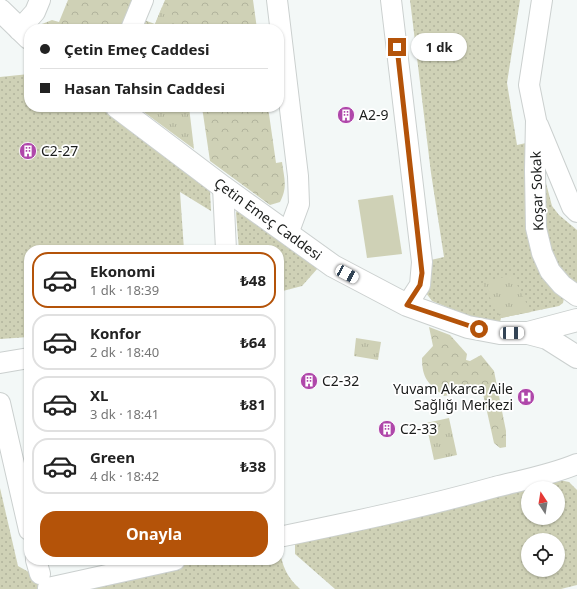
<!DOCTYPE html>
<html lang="tr">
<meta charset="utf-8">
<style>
body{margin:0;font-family:"Noto Sans",sans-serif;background:#f2f2f2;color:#222;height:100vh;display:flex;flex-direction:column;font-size:15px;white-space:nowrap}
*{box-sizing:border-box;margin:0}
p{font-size:13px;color:#767676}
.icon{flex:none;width:22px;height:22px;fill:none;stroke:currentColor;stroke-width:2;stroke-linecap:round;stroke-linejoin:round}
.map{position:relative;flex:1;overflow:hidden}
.side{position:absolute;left:24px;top:245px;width:260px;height:320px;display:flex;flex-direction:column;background:#fff;border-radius:16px;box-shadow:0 1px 3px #0004}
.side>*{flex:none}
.guide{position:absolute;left:24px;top:24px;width:260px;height:88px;border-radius:16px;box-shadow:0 1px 3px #0004;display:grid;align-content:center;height:88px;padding:0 16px;background:#fff}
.needle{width:26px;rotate:348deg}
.fabs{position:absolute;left:521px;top:481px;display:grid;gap:8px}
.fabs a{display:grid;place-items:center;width:44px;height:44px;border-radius:50%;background:#fff;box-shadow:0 1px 3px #0004;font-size:20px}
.end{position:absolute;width:18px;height:18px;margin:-9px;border:5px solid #b45309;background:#fff;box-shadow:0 0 0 2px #fff}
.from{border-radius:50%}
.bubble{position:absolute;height:28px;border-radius:14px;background:#fff;box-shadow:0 1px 3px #0004;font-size:13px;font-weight:700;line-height:28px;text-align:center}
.car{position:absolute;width:12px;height:24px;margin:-12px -6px;border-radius:5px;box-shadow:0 0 3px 1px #0007;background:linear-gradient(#fff 24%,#345 0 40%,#fff 0 76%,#345 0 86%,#fff 0)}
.guide b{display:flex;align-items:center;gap:14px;height:38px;font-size:15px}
.guide b+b{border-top:1px solid #e0e0e0}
.guide i{width:10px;height:10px;background:#222}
ul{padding:7px 0 0;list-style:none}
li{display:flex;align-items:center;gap:12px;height:56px;margin:0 8px 6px;padding:0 8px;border:2px solid #e0e0e0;border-radius:16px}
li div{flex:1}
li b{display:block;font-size:15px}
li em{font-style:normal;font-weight:700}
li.current{border-color:#b45309}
li>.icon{width:36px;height:36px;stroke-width:1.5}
.action{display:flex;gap:8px;margin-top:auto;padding:8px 16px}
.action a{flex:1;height:46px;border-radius:16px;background:#b45309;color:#fff;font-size:16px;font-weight:700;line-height:46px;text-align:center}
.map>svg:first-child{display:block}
.grass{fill:url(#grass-dots);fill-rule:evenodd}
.forest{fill:url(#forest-crowns)}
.park{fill:url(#park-tufts)}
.pitch{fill:#cfd1b6}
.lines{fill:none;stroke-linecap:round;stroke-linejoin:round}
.minor-casing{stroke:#cbd0cf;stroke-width:22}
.tertiary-casing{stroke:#cbd0cf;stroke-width:24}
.minor{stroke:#fff;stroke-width:20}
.tertiary{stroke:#fff;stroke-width:22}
.route{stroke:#b45309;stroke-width:5}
.labels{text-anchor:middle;stroke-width:3.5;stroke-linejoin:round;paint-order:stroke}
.poi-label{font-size:14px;fill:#1b1d1c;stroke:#fff;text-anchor:start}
.street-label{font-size:14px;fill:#1b1d1c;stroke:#fff}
</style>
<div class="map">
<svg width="577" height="589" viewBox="0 0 577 589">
<defs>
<pattern id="grass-dots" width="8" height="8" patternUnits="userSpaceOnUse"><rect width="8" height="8" fill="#cfd1b6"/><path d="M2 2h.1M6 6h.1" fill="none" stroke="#b1b39c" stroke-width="1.8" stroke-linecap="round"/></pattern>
<pattern id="forest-crowns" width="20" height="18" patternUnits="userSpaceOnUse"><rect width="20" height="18" fill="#cfd1b6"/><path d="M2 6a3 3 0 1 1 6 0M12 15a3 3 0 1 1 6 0" fill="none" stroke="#b1b39c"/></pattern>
<pattern id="park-tufts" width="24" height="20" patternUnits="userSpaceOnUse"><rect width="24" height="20" fill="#cfd1b6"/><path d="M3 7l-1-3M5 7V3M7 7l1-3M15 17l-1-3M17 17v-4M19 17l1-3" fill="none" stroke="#b1b39c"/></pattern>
</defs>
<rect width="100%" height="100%" fill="#f3f8f7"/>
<!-- grass -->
<path class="grass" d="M410,0h110l-13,83 10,62 18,-4 17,65 7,9 18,15v65l-13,3 -1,5 -4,3 -58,12 -1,4 -31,-6 -37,-15 -12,-16 2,-23 22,-5 -13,-84z
M29,74v33h70l111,84 1,20 -31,-19 4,58h-155v87l-29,2v-262z
M237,210l81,58 -16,18 -23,6v-42h-40l-3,-37z
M554,479l15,3 8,8v95l-16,4h-226l-40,-35v-20zM528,488h30v30h-30zM528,540h30v30h-30z
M0,488l18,78 16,9 14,12 127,-27h104v-12c4,19 7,28 21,41h-300z"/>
<!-- forest -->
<path class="forest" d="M68,0h66l-11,29h-86l5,-5 10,-4 7,2z
M165,0h88l4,29h-116l3,-9 11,4z
M202,107h66l8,56 6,-1c2,16 6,25 -2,40l-10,3 -60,-44z
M429,327l21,8 17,19 -1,6 4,1 11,-6 13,16 12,60v16l-6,1 -6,-5 -12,-54 -38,7c-16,-12 -22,-18 -22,-38l11,-12z"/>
<!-- park -->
<path class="park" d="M162,7l8,3 8,19h-25z
M137,107h52l5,42z
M512,275l19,37 -30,6 -19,-35z
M356,338l25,4 -3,18 -24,-4z
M449,418l8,37 -23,5 -8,-37z"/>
<!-- pitch -->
<path class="pitch" d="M393,195l9,59 -35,4 -9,-58z"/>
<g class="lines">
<defs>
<path id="minor" d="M277,0l21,176 1,28 -11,30
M391,0l31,262 -2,23 -13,20
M542,0l-13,85 7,35 -1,50 1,58 6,25 8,18 12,14 15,11
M131,29l12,-29
M19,30l16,-18 5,-12
M538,125l34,82 5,5
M223,187l3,63
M0,363l29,-5
M0,403l29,127
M279,537c73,-15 145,-30 216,-50 28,-7 56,-12 82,-23
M36,560l4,14
M48,588l127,-28"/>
<path id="tertiary" d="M0,10l29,28
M117,107l106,80 110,79 74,39 61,22 32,6h28l49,-13
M528,333l19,5 30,19"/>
</defs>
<!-- minor casing -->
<use href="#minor" class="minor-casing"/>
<!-- tertiary casing -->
<use href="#tertiary" class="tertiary-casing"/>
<!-- minor -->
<use href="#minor" class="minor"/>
<!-- tertiary -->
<use href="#tertiary" class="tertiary"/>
</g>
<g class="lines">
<!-- route -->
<path class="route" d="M397,47l25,226 -2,12 -13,20 72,24"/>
</g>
<!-- icons -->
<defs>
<symbol id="building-disc" viewBox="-11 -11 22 22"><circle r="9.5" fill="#af47aa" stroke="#fff"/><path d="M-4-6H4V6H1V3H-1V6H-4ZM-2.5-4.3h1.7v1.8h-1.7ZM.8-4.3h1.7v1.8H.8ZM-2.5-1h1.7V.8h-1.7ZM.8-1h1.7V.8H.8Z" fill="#fff"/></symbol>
<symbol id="hospital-disc" viewBox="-11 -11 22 22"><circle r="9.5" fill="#af47aa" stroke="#fff"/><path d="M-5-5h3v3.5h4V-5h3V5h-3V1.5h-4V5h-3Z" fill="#fff"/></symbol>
</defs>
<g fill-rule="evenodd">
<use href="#building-disc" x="336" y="105" width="20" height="20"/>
<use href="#building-disc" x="18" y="141" width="20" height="20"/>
<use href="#building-disc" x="299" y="371" width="20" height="20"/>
<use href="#hospital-disc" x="516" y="387" width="20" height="20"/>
<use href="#building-disc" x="377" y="419" width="20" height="20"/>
</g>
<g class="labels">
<!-- poi labels -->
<g class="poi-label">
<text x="359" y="120">A2-9</text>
<text x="41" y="156">C2-27</text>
<text x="322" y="386">C2-32</text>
<text x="513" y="394" text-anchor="end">Yuvam Akarca Aile<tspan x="513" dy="16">Sağlığı Merkezi</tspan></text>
<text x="400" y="434">C2-33</text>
</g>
<!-- street labels -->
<g class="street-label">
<text transform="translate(537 191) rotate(-92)" y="5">Koşar Sokak</text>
<text transform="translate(268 219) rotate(36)" y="5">Çetin Emeç Caddesi</text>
</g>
</g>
</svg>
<div class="fabs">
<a><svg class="needle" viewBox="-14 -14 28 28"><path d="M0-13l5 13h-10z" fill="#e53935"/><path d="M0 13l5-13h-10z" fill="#767676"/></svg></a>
<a><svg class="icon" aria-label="locate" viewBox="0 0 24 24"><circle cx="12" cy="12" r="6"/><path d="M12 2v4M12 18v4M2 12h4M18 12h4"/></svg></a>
</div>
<i class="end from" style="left:479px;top:329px"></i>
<i class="end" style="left:397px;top:47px"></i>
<div class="bubble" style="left:411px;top:33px;width:56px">1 dk</div>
<i class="car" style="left:347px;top:274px;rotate:118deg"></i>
<i class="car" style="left:512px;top:333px;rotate:89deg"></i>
<div class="guide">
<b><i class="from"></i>Çetin Emeç Caddesi</b>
<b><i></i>Hasan Tahsin Caddesi</b>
</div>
<section class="side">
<ul>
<li class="current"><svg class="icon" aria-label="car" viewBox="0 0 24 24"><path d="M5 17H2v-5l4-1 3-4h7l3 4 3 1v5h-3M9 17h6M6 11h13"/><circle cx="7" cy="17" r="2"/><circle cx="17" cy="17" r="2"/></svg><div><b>Ekonomi</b><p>1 dk · 18:39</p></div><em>₺48</em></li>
<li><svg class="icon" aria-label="car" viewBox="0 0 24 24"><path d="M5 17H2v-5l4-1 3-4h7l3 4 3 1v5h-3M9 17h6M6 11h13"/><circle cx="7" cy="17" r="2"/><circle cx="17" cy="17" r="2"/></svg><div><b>Konfor</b><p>2 dk · 18:40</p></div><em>₺64</em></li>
<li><svg class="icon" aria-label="car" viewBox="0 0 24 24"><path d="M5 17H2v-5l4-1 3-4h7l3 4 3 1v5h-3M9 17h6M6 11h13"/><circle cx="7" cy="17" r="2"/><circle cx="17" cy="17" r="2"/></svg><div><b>XL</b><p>3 dk · 18:41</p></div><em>₺81</em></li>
<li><svg class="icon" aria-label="car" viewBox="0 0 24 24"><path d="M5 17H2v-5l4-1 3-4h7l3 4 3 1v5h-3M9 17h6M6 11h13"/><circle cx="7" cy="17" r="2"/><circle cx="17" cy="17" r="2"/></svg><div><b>Green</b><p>4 dk · 18:42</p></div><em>₺38</em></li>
</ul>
<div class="action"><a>Onayla</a></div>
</section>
</div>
